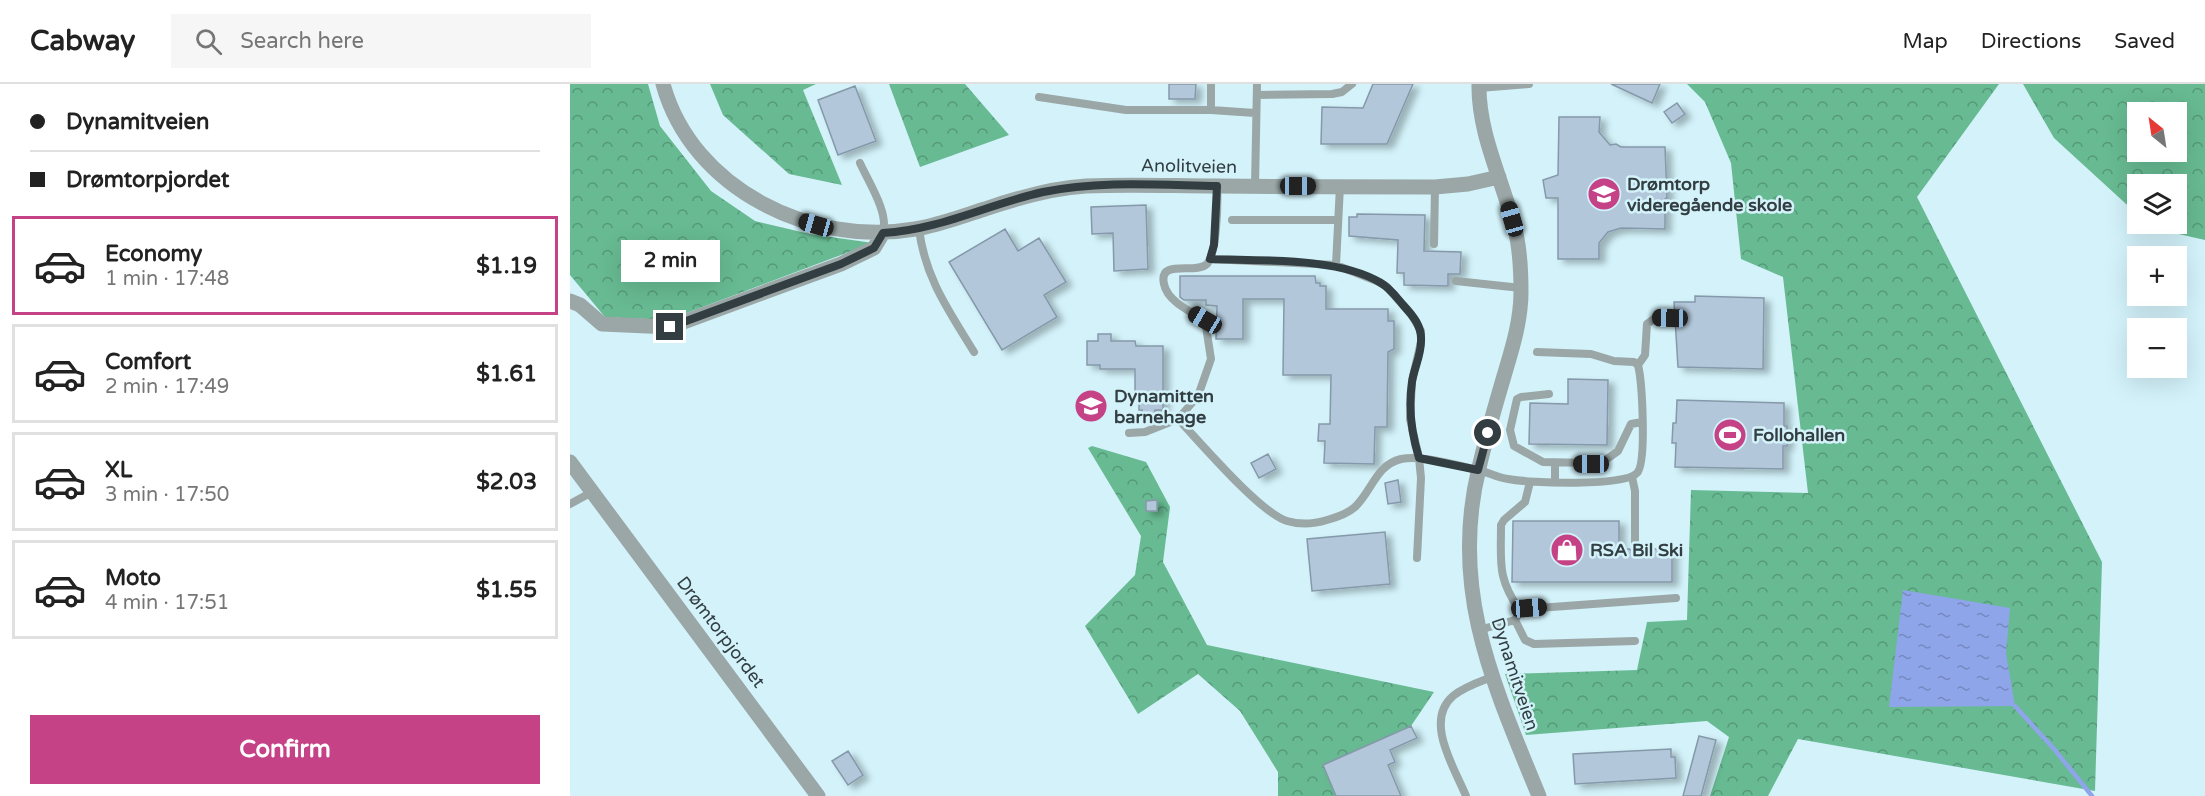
<!DOCTYPE html>
<meta charset="utf-8">
<style>
body{margin:0;font-family:"Varela Round",sans-serif;background:#f6f6f6;color:#222;height:100vh;display:flex;flex-direction:column;font-size:22px;white-space:nowrap}
*{box-sizing:border-box;margin:0}
p{font-size:20px;color:#767676}
.icon{flex:none;width:33px;height:33px;fill:none;stroke:currentColor;stroke-width:2;stroke-linecap:round;stroke-linejoin:round}
.map{position:relative;flex:1;overflow:hidden}
.sheet{display:flex;flex-direction:column;background:#fff;width:570px}
.sheet>*{flex:none}
.top-card{display:grid;align-content:center;height:132px;padding:0 30px;background:#fff}
.needle{width:39px;rotate:330deg}
.buttons{position:absolute;left:1557px;top:18px;display:grid;gap:12px}
.buttons a{display:grid;place-items:center;width:60px;height:60px;border-radius:0px;background:#fff;box-shadow:0 6px 24px #0002;font-size:30px}
.end{position:absolute;width:27px;height:27px;margin:-14px;border:8px solid #323e42;background:#fff;box-shadow:0 0 0 3px #fff}
.from{border-radius:50%}
.bubble{position:absolute;height:42px;border-radius:0px;background:#fff;box-shadow:0 6px 24px #0002;font-size:20px;font-weight:700;line-height:42px;text-align:center}
.car{position:absolute;width:18px;height:36px;margin:-18px -9px;border-radius:8px;box-shadow:0 0 4px 2px #0007;background:linear-gradient(#222 24%,#8ab4d8 0 40%,#222 0 76%,#8ab4d8 0 86%,#222 0)}
.top-card b{display:flex;align-items:center;gap:21px;height:57px;font-size:22px}
.top-card b+b{border-top:2px solid #e0e0e0}
.top-card i{width:15px;height:15px;background:#222}
ul{padding:0;list-style:none}
li{display:flex;align-items:center;gap:18px;height:99px;margin:0 12px 9px;padding:0 18px;border:3px solid #e0e0e0;border-radius:0px}
li div{flex:1}
li b{display:block;font-size:22px}
li em{font-style:normal;font-weight:700}
li.selected{border-color:#c54287}
li>.icon{width:54px;height:54px;stroke-width:1.5}
.cta{display:flex;gap:12px;margin-top:auto;padding:12px 30px}
.cta a{flex:1;height:69px;border-radius:0px;background:#c54287;color:#fff;font-size:24px;font-weight:700;line-height:69px;text-align:center}
header{display:flex;align-items:center;gap:36px;box-sizing:border-box;height:84px;padding:0 30px;background:#fff;border-bottom:2px solid #e0e0e0}
header strong{font-size:28px}
nav{display:flex;gap:33px;margin-inline-start:auto;font-size:21px}
.search{width:420px;height:54px;background:#f6f6f6;display:flex;align-items:center;gap:15px;box-sizing:border-box;padding:0 21px;border-radius:0px;color:#767676;font-size:22px}
main{display:flex;flex:1;min-height:0}
.map>svg:first-child{display:block}
.forest{fill:url(#forest-crowns);fill-rule:evenodd}
.water{fill:url(#water-ripples)}
.lines{fill:none;stroke-linecap:round;stroke-linejoin:round}
.stream{stroke:#8fa5e9;stroke-width:4.5}
.building{fill:#b2c7d9;stroke:#8599aa;stroke-width:1.5;filter:url(#shadow)}
.service{stroke:#9aa7a6;stroke-width:8}
.minor{stroke:#9aa7a6;stroke-width:15}
.route{stroke:#323e42;stroke-width:8}
.labels{text-anchor:middle;stroke-width:5;stroke-linejoin:round;paint-order:stroke}
.street-label{font-size:18px;fill:#323e42;stroke:#d3f2fa}
.poi-label{font-size:18px;font-weight:bold;fill:#323e42;stroke:#d3f2fa;text-anchor:start}
</style>
<header>
<strong>Cabway</strong>
<div class="search"><svg class="icon" aria-label="search" viewBox="0 0 24 24"><circle cx="10" cy="10" r="6"/><path d="M15 15l6 6"/></svg>Search here</div>
<nav><a>Map</a><a>Directions</a><a>Saved</a></nav>
</header>
<main>
<section class="sheet">
<div class="top-card">
<b><i class="from"></i>Dynamitveien</b>
<b><i></i>Drømtorpjordet</b>
</div>
<ul>
<li class="selected"><svg class="icon" aria-label="car" viewBox="0 0 24 24"><path d="M5 17H2v-5l4-1 3-4h7l3 4 3 1v5h-3M9 17h6M6 11h13"/><circle cx="7" cy="17" r="2"/><circle cx="17" cy="17" r="2"/></svg><div><b>Economy</b><p>1 min · 17:48</p></div><em>$1.19</em></li>
<li><svg class="icon" aria-label="car" viewBox="0 0 24 24"><path d="M5 17H2v-5l4-1 3-4h7l3 4 3 1v5h-3M9 17h6M6 11h13"/><circle cx="7" cy="17" r="2"/><circle cx="17" cy="17" r="2"/></svg><div><b>Comfort</b><p>2 min · 17:49</p></div><em>$1.61</em></li>
<li><svg class="icon" aria-label="car" viewBox="0 0 24 24"><path d="M5 17H2v-5l4-1 3-4h7l3 4 3 1v5h-3M9 17h6M6 11h13"/><circle cx="7" cy="17" r="2"/><circle cx="17" cy="17" r="2"/></svg><div><b>XL</b><p>3 min · 17:50</p></div><em>$2.03</em></li>
<li><svg class="icon" aria-label="car" viewBox="0 0 24 24"><path d="M5 17H2v-5l4-1 3-4h7l3 4 3 1v5h-3M9 17h6M6 11h13"/><circle cx="7" cy="17" r="2"/><circle cx="17" cy="17" r="2"/></svg><div><b>Moto</b><p>4 min · 17:51</p></div><em>$1.55</em></li>
</ul>
<div class="cta"><a>Confirm</a></div>
</section>
<div class="map">
<svg width="1635" height="712" viewBox="0 0 1635 712">
<defs>
<pattern id="forest-crowns" width="20" height="18" patternUnits="userSpaceOnUse" patternTransform="scale(1.5)"><rect width="20" height="18" fill="#67ba92"/><path d="M2 6a3 3 0 1 1 6 0M12 15a3 3 0 1 1 6 0" fill="none" stroke="#559979"/></pattern>
<pattern id="water-ripples" width="26" height="14" patternUnits="userSpaceOnUse" patternTransform="scale(1.5)"><rect width="26" height="14" fill="#8fa5e9"/><path d="M2 4q2-2 4 0t4 0M15 11q2-2 4 0t4 0" fill="none" stroke="#7588be"/></pattern>
<filter id="shadow"><feDropShadow dx="6" dy="4" stdDeviation="3" flood-color="#0004"/></filter>
</defs>
<rect width="100%" height="100%" fill="#d3f2fa"/>
<!-- forest -->
<path class="forest" d="M0,0h78l12,42 51,65 44,30 55,13 63,9 -205,77 -63,-3 -35,-42z
M140,0h106l-13,6 39,95 -53,-11 -66,-59z
M319,0h76l44,51 -89,32z
M1117,0h312l-82,113 185,365 -7,229 -297,-52 -30,57h-58l19,-59 -22,-16 -181,14 -21,-61 132,-4 10,-48 40,-2 4,-130 117,3 -25,-216 -42,-18 -10,-96 -26,-61z
M1453,0h182v156l-53,-12 -5,-4h29v-40h-38l-1,30 -83,-76zM1568,28h38v40h-38z
M522,362l54,16 24,45 -7,55 44,83 227,47 -23,34 -87,39 13,31h-59v-24l-38,-61 -42,-37 -60,40 -53,-88 50,-51 6,-39 -53,-88z"/>
<!-- water -->
<path class="water" d="M1333,506l107,18 -4,45 9,53 -126,1z"/>
<g class="lines">
<!-- stream -->
<path class="stream" d="M1445,622l39,43 38,47"/>
</g>
<!-- building -->
<path class="building" d="M599,0h27l-1,15h-26z
M803,0h40l-26,60h-66l1,-37 41,1z
M1041,0h49l-8,19z
M285,2l21,55 -38,14 -20,-55z
M1107,19l8,11 -13,9 -8,-11z
M989,33h41l-1,15 11,13 6,-1 5,3h44l2,51 -2,1v30l-44,-1 -13,4 -9,11v16h-41v-61h-12l-3,-18 15,-5z
M576,121l2,64 -34,2 -1,-38 -21,1 -1,-27z
M787,130l68,1 -1,36 37,1 -1,22h-12v12l-44,-1v-12h-7l1,-33 -49,-4v-19h8z
M435,145l13,22 21,-13 27,44 -22,13 13,22 -55,33 -53,-88z
M610,192h135l1,7h4v3h6v23h62v12h6v28l-6,3 -1,75h-12l-1,37 -50,-1 1,-22h-7l1,-17h11l1,-49h-48l1,-76h-41v40h-27l1,-33 -11,-1v-5h-22l-4,-3z
M1125,212l69,2 -1,71 -85,-2 -4,-65h21z
M528,250h13v7h24l1,5h27v64h-8v7h-13v-7h-3v-12h-4v-29h-35v-4h-13v-24h11z
M998,295l40,1 -1,65 -78,-1 1,-41 38,1z
M1107,316l107,3v23h3v20h-4v23l-108,-2 1,-24h-4l1,-20h3z
M698,370l8,15 -17,9 -8,-15z
M828,396l3,22 -13,2 -3,-21z
M587,416v11h-11v-10z
M943,437h106v28h10l7,3 5,-3h31v33h-160z
M815,448l5,52 -78,7 -5,-52z
M841,642l6,12 -27,12 5,12 -7,3 13,31h-65l-13,-31z
M1129,652l17,4 -15,56h-18z
M1101,665v8h4l1,21 -101,6 -2,-30z
M278,667l15,24 -15,10 -16,-24z"/>
<g class="lines">
<!-- service -->
<path class="service" d="M641,0v26
M909,4l50,-4
M687,11l75,-1 10,-2 10,-8
M469,13l87,13h85l44,3
M290,79c8,18 29,50 23,69
M647,102c1,16 0,67 -10,78 -11,11 -49,-6 -43,20 3,17 27,28 41,36l6,39 -13,37 -20,23c22,23 82,94 109,102 13,4 27,3 40,-1 11,-3 20,-6 28,-13 17,-16 21,-42 46,-48 22,-4 55,6 77,11 10,2 19,8 30,9 20,4 117,8 129,-6 10,-10 5,-92 1,-108l-4,-3 -20,-1 -23,-7 -54,-2
M685,102l2,-102
M770,102l-4,79 43,17 8,5 24,27 10,17v11l-9,39 -2,38 9,39 2,20 -4,80
M662,136h106
M349,145c6,49 30,82 55,123
M864,160l1,-57
M640,175l126,6
M886,197l65,7
M1068,281l7,-10 2,-31 8,-6h15
M979,310l-28,3 -4,2 -7,31 4,16 29,16 48,1 16,-4 11,-8 13,-27 11,-2
M559,349l16,-1 33,-13
M1062,393l3,14v55
M985,398v-19
M0,420l22,-12
M950,527c-23,-34 -19,-47 -19,-86l3,-5 21,-18 5,-20
M945,536l10,20 9,4 101,-3
M909,546l36,-10 5,-9 4,-2 152,-11
M896,712c-12,-29 -42,-75 -13,-100 11,-9 26,-14 39,-19"/>
<!-- minor -->
<path class="minor" d="M93,0c29,106 150,163 252,145 24,-4 47,-13 70,-20 32,-11 67,-21 101,-23 44,-2 88,0 132,0 72,1 145,1 217,1l33,-3 31,-7
M909,0c-1,50 24,97 36,145 5,20 6,42 6,63 0,29 -9,57 -17,84 -9,31 -18,61 -25,92 -30,122 15,218 60,328
M0,217l10,4 22,19 68,3 171,-63 33,-16 9,-15
M0,378l248,334"/>
</g>
<g class="lines">
<!-- route -->
<path class="route" d="M100,243l171,-63 33,-16 9,-15c56,-3 106,-29 160,-41 57,-12 117,-7 174,-6l-3,59 -4,14c50,2 129,-2 171,24 9,5 16,15 23,23 9,10 18,20 17,35 0,15 -7,27 -9,41 -4,27 -1,50 7,76l59,12 10,-37"/>
</g>
<!-- icons -->
<defs>
<symbol id="school-disc" viewBox="-11 -11 22 22"><circle r="9.5" fill="#c54287" stroke="#d3f2fa"/><path d="M0-5L7-2L0 1L-7-2ZM-4 1L0 2.5L4 1V4Q0 6-4 4Z" fill="#fff"/></symbol>
<symbol id="stadium-disc" viewBox="-11 -11 22 22"><circle r="9.5" fill="#c54287" stroke="#d3f2fa"/><path d="M0-5a6.5 5 0 1 0 0 10a6.5 5 0 1 0 0-10ZM-3.5-1.8h7v3.6h-7Z" fill="#fff"/></symbol>
<symbol id="shop-disc" viewBox="-11 -11 22 22"><circle r="9.5" fill="#c54287" stroke="#d3f2fa"/><path d="M-5-2.5h2.3a2.7 3.5 0 0 1 5.4 0H5L5.5 6h-11ZM-1.5-2.5h3a1.5 2.3 0 0 0-3 0Z" fill="#fff"/></symbol>
</defs>
<g fill-rule="evenodd">
<use href="#school-disc" x="1015" y="91" width="38" height="38"/>
<use href="#school-disc" x="502" y="303" width="38" height="38"/>
<use href="#stadium-disc" x="1141" y="332" width="38" height="38"/>
<use href="#shop-disc" x="978" y="447" width="38" height="38"/>
</g>
<g class="labels">
<!-- street labels -->
<g class="street-label">
<text transform="translate(619 82) rotate(1)" y="6">Anolitveien</text>
<text transform="translate(151 548) rotate(53)" y="6">Drømtorpjordet</text>
<text transform="translate(945 590) rotate(72)" y="6">Dynamitveien</text>
</g>
<!-- poi labels -->
<g class="poi-label">
<text x="1057" y="106">Drømtorp<tspan x="1057" dy="21">videregående skole</tspan></text>
<text x="544" y="318">Dynamitten<tspan x="544" dy="21">barnehage</tspan></text>
<text x="1183" y="357">Follohallen</text>
<text x="1020" y="472">RSA Bil Ski</text>
</g>
</g>
</svg>
<div class="buttons">
<a><svg class="needle" viewBox="-14 -14 28 28"><path d="M0-13l5 13h-10z" fill="#e53935"/><path d="M0 13l5-13h-10z" fill="#767676"/></svg></a>
<a><svg class="icon" aria-label="layers" viewBox="0 0 24 24"><path d="M12 4l9 5-9 5-9-5zM3 14l9 5 9-5"/></svg></a>
<a>+</a>
<a>−</a>
</div>
<i class="end from" style="left:918px;top:349px"></i>
<i class="end" style="left:100px;top:243px"></i>
<div class="bubble" style="left:51px;top:156px;width:99px">2 min</div>
<i class="car" style="left:728px;top:102px;rotate:90deg"></i>
<i class="car" style="left:942px;top:135px;rotate:344deg"></i>
<i class="car" style="left:246px;top:141px;rotate:286deg"></i>
<i class="car" style="left:1100px;top:234px;rotate:271deg"></i>
<i class="car" style="left:635px;top:236px;rotate:300deg"></i>
<i class="car" style="left:1021px;top:380px;rotate:270deg"></i>
<i class="car" style="left:959px;top:524px;rotate:86deg"></i>
</div>
</main>
